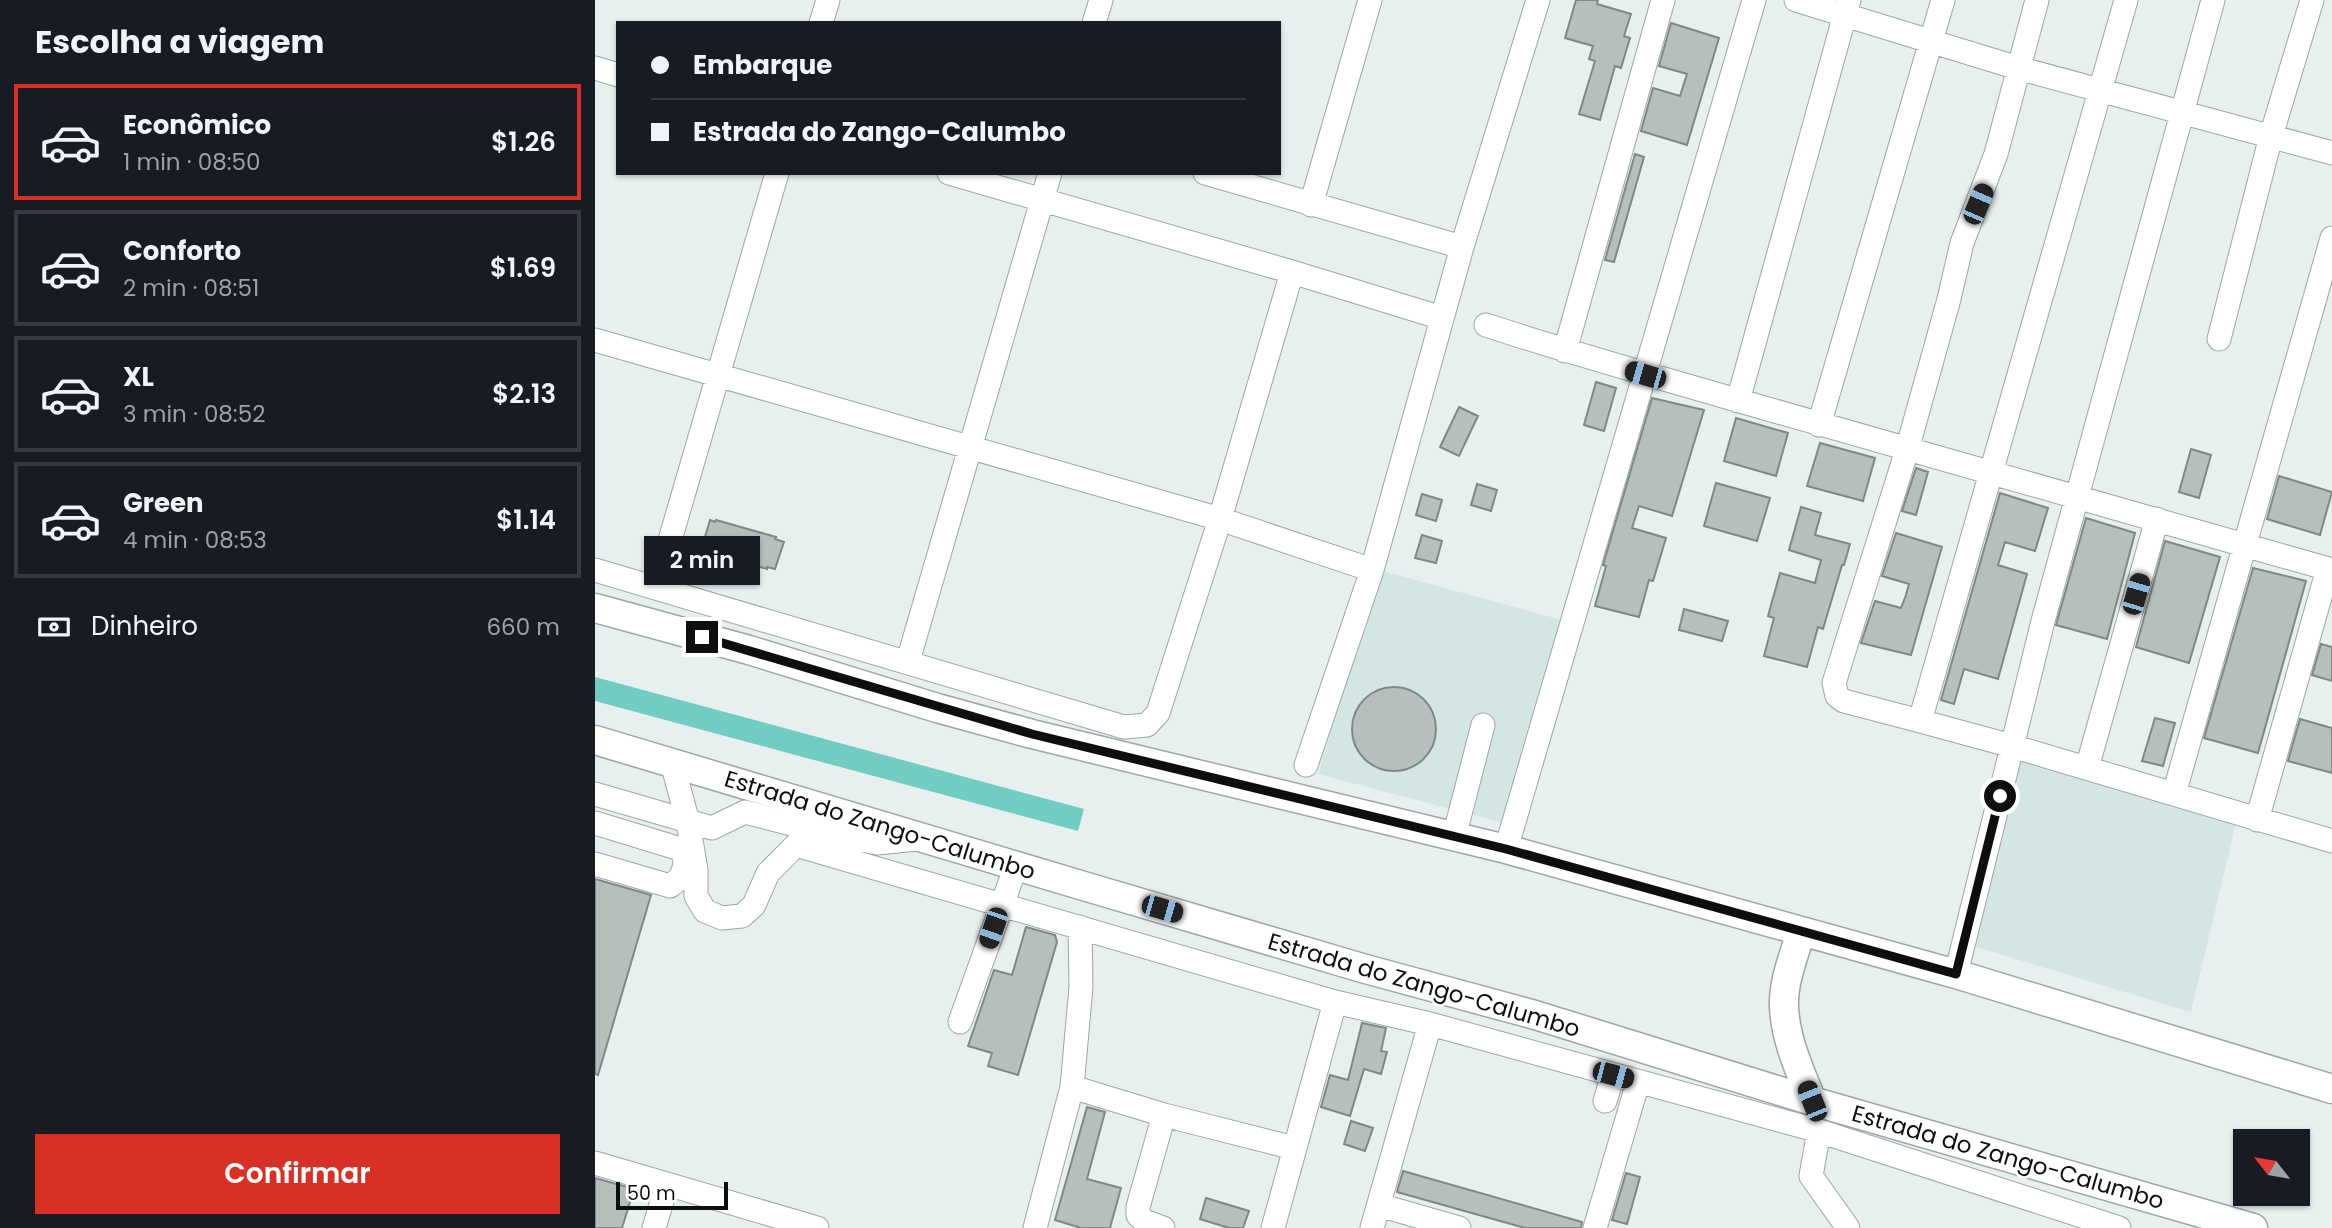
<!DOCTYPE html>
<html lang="pt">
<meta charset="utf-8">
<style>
body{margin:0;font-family:Poppins,sans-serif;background:#242831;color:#f1f3f6;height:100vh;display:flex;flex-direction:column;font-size:26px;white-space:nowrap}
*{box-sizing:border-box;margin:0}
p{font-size:23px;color:#9ea1a6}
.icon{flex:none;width:38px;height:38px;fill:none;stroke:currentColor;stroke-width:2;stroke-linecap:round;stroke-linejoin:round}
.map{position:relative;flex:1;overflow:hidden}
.sheet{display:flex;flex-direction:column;background:#171b24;width:595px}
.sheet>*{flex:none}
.guide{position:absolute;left:21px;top:21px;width:665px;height:154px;border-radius:0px;box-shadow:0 2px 5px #0004;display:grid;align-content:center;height:154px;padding:0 35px;background:#171b24}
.needle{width:46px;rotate:301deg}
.tools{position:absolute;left:1638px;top:1129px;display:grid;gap:14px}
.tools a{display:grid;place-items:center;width:77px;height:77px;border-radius:0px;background:#171b24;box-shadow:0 2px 5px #0004;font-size:35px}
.scale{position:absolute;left:21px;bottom:18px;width:112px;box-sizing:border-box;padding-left:7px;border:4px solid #0d0f0f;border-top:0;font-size:19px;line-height:24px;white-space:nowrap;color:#0d0f0f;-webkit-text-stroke:5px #fff;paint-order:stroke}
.end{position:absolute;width:32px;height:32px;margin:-16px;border:9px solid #0d0f0f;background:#fff;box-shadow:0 0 0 4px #fff}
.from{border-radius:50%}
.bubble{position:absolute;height:49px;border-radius:0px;background:#171b24;box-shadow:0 2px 5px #0004;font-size:23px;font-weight:600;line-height:49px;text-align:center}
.car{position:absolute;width:21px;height:42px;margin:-21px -10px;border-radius:9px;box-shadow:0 0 5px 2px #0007;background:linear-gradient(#222 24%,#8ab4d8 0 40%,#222 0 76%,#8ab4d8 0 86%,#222 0)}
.guide b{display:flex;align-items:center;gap:24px;height:66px;font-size:26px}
.guide b+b{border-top:2px solid #363941}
.guide i{width:18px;height:18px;background:#f1f3f6}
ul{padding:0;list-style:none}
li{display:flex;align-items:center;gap:21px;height:116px;margin:0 14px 10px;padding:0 21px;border:4px solid #363941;border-radius:0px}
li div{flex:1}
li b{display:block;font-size:26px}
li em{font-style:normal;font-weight:600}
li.current{border-color:#d93025}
li>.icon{width:63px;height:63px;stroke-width:1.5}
h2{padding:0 35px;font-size:32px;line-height:84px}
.pay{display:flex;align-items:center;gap:18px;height:77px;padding:0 35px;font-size:26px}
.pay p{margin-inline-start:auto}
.action{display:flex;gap:14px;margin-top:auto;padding:14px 35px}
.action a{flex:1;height:80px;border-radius:0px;background:#d93025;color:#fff;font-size:28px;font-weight:600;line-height:80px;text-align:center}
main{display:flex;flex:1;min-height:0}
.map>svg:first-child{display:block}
.built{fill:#d4e6e3}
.water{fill:#71ccc2}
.building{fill:#b7bfbd;stroke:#808887;stroke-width:2}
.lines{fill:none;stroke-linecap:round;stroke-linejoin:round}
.minor-casing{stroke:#9ea5a4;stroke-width:25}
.major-casing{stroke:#9ea5a4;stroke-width:31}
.minor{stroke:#fff;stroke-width:23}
.major{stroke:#fff;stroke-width:28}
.route{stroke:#0d0f0f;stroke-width:9}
.labels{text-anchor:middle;stroke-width:5;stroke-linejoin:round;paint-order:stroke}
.street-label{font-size:23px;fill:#0d0f0f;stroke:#fff}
</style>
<main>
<section class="sheet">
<h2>Escolha a viagem</h2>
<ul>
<li class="current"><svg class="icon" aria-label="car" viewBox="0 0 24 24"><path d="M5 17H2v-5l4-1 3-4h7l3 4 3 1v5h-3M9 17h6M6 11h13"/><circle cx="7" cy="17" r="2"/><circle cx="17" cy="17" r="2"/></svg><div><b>Econômico</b><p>1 min · 08:50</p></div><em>$1.26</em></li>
<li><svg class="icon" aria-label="car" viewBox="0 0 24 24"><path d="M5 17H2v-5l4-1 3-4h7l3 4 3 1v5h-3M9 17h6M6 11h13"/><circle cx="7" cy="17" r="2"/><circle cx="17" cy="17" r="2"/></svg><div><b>Conforto</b><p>2 min · 08:51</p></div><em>$1.69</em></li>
<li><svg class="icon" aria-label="car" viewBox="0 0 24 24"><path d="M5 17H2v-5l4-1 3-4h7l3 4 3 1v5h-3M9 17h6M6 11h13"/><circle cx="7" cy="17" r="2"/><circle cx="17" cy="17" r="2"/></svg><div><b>XL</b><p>3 min · 08:52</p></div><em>$2.13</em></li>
<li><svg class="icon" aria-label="car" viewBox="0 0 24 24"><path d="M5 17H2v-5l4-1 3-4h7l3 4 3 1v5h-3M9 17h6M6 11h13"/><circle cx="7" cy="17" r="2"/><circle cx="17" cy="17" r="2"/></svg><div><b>Green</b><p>4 min · 08:53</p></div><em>$1.14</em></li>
</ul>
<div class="pay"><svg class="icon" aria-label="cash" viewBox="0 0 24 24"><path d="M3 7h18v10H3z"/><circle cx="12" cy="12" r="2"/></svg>Dinheiro<p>660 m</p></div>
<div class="action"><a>Confirmar</a></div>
</section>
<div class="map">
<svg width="1737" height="1228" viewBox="0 0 1737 1228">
<rect width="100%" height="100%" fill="#e8f0ef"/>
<!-- built -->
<path class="built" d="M784,570l183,50 -55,204 -189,-50z
M1418,755l224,64 -46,193 -225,-68z"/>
<!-- water -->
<path class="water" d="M0,677l489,132 -6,22 -483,-130z"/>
<!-- building -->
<path class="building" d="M981,0h22l-1,4 34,10 -7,22 6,2 -9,30 -6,-2 -15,54 -21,-6 16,-53 -6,-2 4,-13 -28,-8z
M1076,23l48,15 -32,107 -46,-14 12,-43 27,8 7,-22 -28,-8z
M1040,154l9,3 -30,105 -9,-2z
M1001,382l20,6 -12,43 -20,-6z
M1057,398l52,12 -32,106 -33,-10 -7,22 34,10 -13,43 -4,-1 -10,37 -44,-11 11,-40 -3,-1z
M864,407l19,9 -19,40 -19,-9z
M1141,418l52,15 -12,43 -52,-15z
M1225,443l55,15 -12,43 -56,-15z
M1596,449l20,6 -12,43 -20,-6z
M1321,468l12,4 -12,43 -14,-4z
M1684,476l53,16 -12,43 -53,-16z
M1121,483l54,15 -13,43 -53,-15z
M882,484l20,6 -6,21 -20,-6z
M1405,493l48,15 -13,43 -30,-9 -7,23 29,9 -29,105 -34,-10 -10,35 -13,-4z
M827,494l20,6 -6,21 -20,-6z
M1206,507l20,6 -6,22 35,9 -6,21h-2l-19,64 -5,-2 -11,40 -43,-11 10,-38 -6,-2 12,-43 35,10 6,-23 -32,-10z
M1491,518l49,15 -28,106 -51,-14z
M115,520l5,2 1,-2 60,17 -1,2 9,3 -9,27 -8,-2v2l-60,-18v-2l-5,-2z
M1301,533l46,14 -31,108 -50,-12 14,-42 26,7 5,-13 3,-11 -27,-8z
M827,535l20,6 -6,22 -21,-5z
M1570,541l55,16 -31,106 -53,-16z
M1658,568l53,13 -48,172 -54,-15z
M1089,609l44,12 -6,20 -43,-11z
M1726,644l11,3v34l-20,-6z
M757 729a42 42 0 1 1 84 0a42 42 0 1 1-84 0Z
M1560,718l20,5 -12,43 -21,-5z
M1705,719l32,9v45l-44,-12z
M0,879l56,16 -53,180 -3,-1z
M431,927l29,8 2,7 -39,133 -30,-9 4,-13 -24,-7 26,-76 18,5z
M767,1023l24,5 -5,23 6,1 -6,22 -17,-5 -14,47 -29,-9 9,-32 18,5z
M492,1107l18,5 -18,67 34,9 -11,40h-29l-26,-8z
M756,1121l22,7 -8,23 -21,-7z
M808,1171l179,51 -1,6h-56l-128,-36z
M1031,1173l14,4 -13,47 -15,-4z
M0,1178l39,11 -12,39h-27z
M611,1198l43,13 -6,17h-14l-29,-9z"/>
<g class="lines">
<defs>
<path id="minor" d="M1201,0l222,68 314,85
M1531,0l-206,721 92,25 320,95
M226,23l7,-23
M499,23l7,-23
M0,68l23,7
M354,173l343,99 150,46
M610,173l257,74
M716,205l59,-205
M891,325c84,28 169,51 254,76 197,58 395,112 592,169
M1624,339l52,-203 41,-136
M0,340l625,179 152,51
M970,351l98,-351
M1143,401l111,-401
M1224,425l124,-425
M0,570l529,157 23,-2 11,-12 62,-194 72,-247
M61,588l121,-415
M313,661l142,-488
M1325,721l-76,-20 -7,-5 -3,-13 73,-233 42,-151 13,-56 34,-89 41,-154
M77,763l16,59 8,48v26l9,15 17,7 20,-2 12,-11 14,-32 28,-28 37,-10 44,8 40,-4
M711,765l66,-195 90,-323 76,-247
M1492,768l70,-249
M0,794l117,34 33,-16 85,22
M1579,794l158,-556
M1662,820l71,-251
M0,823l82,25 8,7c0,15 -2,23 -15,31l-75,-22
M859,837l29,-112
M201,845l539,157 95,22 389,107 300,97
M911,849l248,-849
M1361,974l87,-353 170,-621
M365,1022l56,-156
M477,1087l92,28 130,33
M1010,1101l8,-26
M1224,1131l-8,45 37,52
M0,1163l222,65
M784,1205l80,23
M59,1228l13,-44
M440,1228l37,-141 9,-100 -1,-60
M568,1228l-19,-7 -6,-6v-8l26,-92
M678,1228l62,-226
M777,1228l58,-204
M1000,1228l43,-146"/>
<path id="major" d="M0,608l154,42 188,58 95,26 474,115 450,125 376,115
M0,740l492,147 275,81 173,47 277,86 441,127
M1206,932c-7,23 -18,50 -17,74 1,33 16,65 28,95"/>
</defs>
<!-- minor casing -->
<use href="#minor" class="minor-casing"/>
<!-- major casing -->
<use href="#major" class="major-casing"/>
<!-- minor -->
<use href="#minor" class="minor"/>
<!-- major -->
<use href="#major" class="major"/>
</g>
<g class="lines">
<!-- route -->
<path class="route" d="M107,637l330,97 474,115 450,125 44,-178"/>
</g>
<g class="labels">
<!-- street labels -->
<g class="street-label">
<text transform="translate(285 825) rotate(17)" y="8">Estrada do Zango-Calumbo</text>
<text transform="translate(829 985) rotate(16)" y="8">Estrada do Zango-Calumbo</text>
<text transform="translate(1413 1157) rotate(16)" y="8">Estrada do Zango-Calumbo</text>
</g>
</g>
</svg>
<div class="tools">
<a><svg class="needle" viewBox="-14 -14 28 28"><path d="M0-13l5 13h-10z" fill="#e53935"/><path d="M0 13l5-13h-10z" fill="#9ea1a6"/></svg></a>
</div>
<div class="scale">50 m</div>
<i class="end from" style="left:1405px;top:796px"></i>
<i class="end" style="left:107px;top:637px"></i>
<div class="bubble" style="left:49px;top:536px;width:116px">2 min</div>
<i class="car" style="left:1383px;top:204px;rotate:23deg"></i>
<i class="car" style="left:1050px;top:375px;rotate:286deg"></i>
<i class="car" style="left:1541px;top:594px;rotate:16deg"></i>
<i class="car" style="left:567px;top:909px;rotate:106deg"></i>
<i class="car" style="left:398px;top:928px;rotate:199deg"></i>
<i class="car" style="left:1018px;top:1075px;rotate:105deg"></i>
<i class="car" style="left:1217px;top:1101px;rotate:338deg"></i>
<div class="guide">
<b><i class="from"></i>Embarque</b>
<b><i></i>Estrada do Zango-Calumbo</b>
</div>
</div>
</main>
